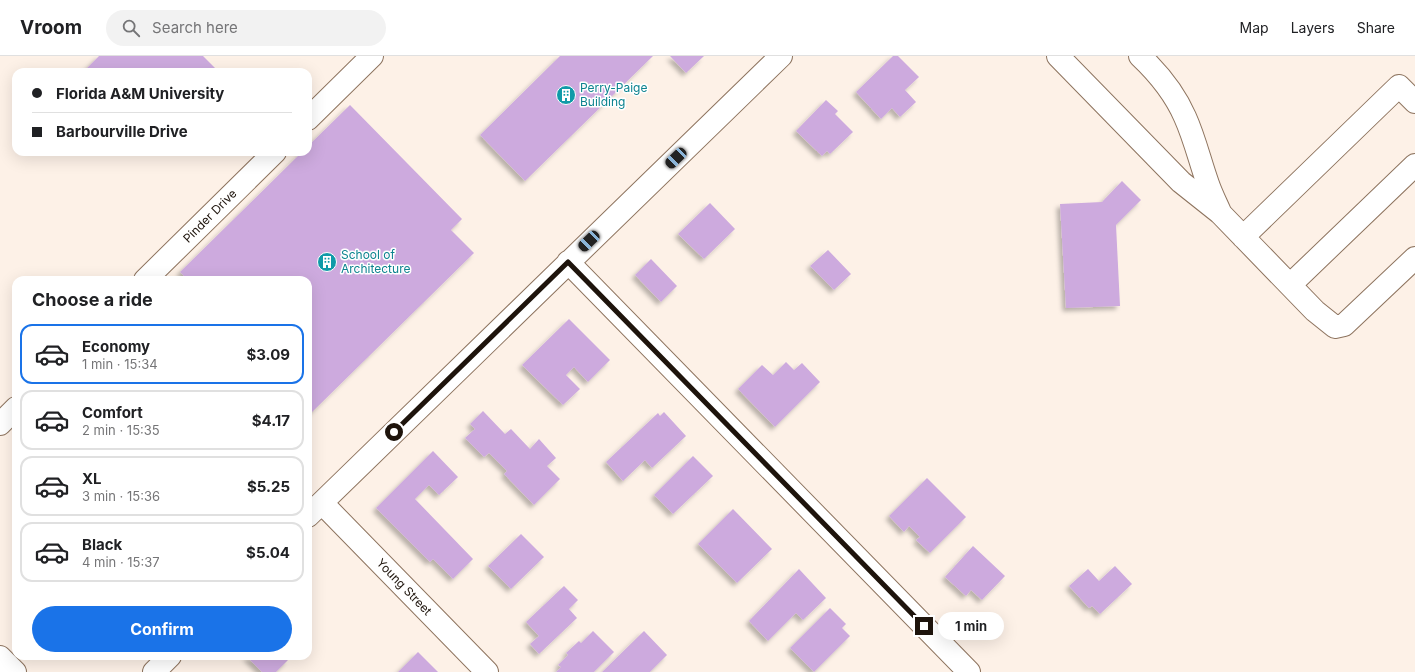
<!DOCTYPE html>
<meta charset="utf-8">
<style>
body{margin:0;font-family:Inter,sans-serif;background:#f2f2f2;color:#202124;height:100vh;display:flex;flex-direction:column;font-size:15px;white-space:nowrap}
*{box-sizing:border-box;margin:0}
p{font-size:13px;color:#757577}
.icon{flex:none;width:22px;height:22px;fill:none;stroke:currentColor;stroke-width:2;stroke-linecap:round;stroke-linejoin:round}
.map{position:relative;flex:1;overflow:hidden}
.drawer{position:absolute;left:12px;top:220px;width:300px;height:384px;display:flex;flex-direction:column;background:#fff;border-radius:12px;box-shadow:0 4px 16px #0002}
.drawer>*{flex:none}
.banner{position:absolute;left:12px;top:12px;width:300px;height:88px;border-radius:12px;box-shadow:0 4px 16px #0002;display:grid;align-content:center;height:88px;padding:0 20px;background:#fff}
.end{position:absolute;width:18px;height:18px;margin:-9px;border:5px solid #1e140c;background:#fff;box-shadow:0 0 0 2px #fff}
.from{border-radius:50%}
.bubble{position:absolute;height:28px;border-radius:14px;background:#fff;box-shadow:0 4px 16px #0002;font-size:13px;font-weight:700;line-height:28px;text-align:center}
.car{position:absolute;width:12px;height:24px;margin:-12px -6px;border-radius:5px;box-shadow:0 0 3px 1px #0007;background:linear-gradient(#222 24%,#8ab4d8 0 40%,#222 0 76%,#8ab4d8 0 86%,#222 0)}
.banner b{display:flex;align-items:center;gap:14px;height:38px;font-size:15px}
.banner b+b{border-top:1px solid #e0e0e0}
.banner i{width:10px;height:10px;background:#202124}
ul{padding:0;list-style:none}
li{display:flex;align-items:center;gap:12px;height:60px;margin:0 8px 6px;padding:0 12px;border:2px solid #e0e0e0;border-radius:12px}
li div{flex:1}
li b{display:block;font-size:15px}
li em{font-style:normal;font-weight:700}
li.current{border-color:#1a73e8}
li>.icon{width:36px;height:36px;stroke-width:1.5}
h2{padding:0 20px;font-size:18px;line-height:48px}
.button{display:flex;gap:8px;margin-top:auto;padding:8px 20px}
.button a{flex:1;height:46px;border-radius:24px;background:#1a73e8;color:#fff;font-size:16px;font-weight:700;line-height:46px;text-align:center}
header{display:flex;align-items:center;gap:24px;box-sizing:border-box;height:56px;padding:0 20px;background:#fff;border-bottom:1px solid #e0e0e0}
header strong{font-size:19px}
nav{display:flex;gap:22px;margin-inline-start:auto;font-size:14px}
.search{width:280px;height:36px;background:#f2f2f2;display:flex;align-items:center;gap:10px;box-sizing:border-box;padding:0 14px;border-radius:22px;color:#757577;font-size:15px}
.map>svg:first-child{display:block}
.building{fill:#cdaade;filter:url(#shadow)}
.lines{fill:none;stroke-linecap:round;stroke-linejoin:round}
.minor-casing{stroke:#8d735e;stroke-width:24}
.minor{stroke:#fff;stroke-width:22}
.route{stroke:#1e140c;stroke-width:5}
.labels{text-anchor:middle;stroke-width:3;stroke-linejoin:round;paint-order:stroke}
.culture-label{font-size:12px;fill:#0d838f;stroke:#fff;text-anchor:start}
.street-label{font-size:12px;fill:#1e140c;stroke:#fff}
</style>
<header>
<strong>Vroom</strong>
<div class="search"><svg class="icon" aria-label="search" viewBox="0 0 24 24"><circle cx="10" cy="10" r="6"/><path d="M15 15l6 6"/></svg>Search here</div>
<nav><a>Map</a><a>Layers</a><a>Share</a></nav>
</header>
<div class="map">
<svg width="1415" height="616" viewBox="0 0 1415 616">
<defs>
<filter id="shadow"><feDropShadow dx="-3.5" dy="3.5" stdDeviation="2" flood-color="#0004"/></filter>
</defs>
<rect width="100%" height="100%" fill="#fdf1e7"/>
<!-- building -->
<path class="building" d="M99,0h104l16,16h-133l-2,-1z
M560,0h93l-128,125 -45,-46z
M670,0h34l-18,17z
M893,0h5l21,21 -14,13 11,12 -16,15 -8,-9 -11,11 -25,-27z
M826,44l12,11 -3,3 18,18 -23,22 -3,-3 -5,5 -26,-25z
M350,49l112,114 -11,11 23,23 -166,163v-136h-120l-8,-8 122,-120h6v-6z
M1122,125l19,19 -25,25 4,81 -54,2 -6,-104 42,-2z
M710,147l25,26 -31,30 -26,-25z
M828,194l23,24 -17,16 -24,-24z
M651,203l26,27 -16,16 -26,-27z
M569,263l41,41 -22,22 -14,-15 -8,8 14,14 -17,16 -41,-40z
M786,306l8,8 8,-7 18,19 -45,45 -37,-38 24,-24 11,10z
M483,355l22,23 6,-5 19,20 9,-10 17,19 -9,8 13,13 -26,26 -30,-31 3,-3 -18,-18 -5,4 -19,-19 10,-9 -5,-5z
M664,356l22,24 -34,32 -7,-8 -22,21 -17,-19 52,-49 2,3z
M433,395l25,26 -19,18 -10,-10 -14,14 58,60 -20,20 -20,-20 -3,3 -54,-54z
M693,400l20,20 -40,38 -19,-19z
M927,422l39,39 -36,36 -14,-13 4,-3 -11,-11 -5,6 -15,-16z
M733,453l39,40 -35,34 -39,-39z
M521,478l23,23 -33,32 -23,-23z
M973,490l32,30 -23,24 -11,-10 -5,6 -21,-19z
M1115,510l17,18 -32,30 -8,-8 -3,2 -20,-22 19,-17 11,12z
M799,513l27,29 -23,22 -7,-7 -28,28 -19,-20z
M564,530l14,14 -9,9 8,9 -38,36 -9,-10 9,-8 -13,-14z
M830,552l16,16 -4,4 8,8 -36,36 -24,-24z
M593,575l21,21 -20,20h-38l5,-5 -3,-2 10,-10 -2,-2 13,-12 2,2z
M644,575l23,24 -17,17h-48z
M418,596l20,20h-40z
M246,600h39l3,4 -12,12h-14z"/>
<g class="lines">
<defs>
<path id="minor" d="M1058,0l123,126 39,31 95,98 20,16 9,-2 71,-67
M1140,0c18,17 35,38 45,61 10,22 15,45 23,67 3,9 8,19 12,28
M308,63l64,-63
M1243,181l156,-151 16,16
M568,206l401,410
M145,224l130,-128
M1290,229l125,-120
M0,368l16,-16
M322,447l165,169
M308,460l473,-460
M0,601l15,15
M154,616l16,-16"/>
</defs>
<!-- minor casing -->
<use href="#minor" class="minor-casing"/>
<!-- minor -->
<use href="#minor" class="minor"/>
</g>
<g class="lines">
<!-- route -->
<path class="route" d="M394,376l174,-170 356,364"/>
</g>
<!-- icons -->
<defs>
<symbol id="building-disc" viewBox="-11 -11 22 22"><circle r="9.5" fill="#0f9aa8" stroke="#fff"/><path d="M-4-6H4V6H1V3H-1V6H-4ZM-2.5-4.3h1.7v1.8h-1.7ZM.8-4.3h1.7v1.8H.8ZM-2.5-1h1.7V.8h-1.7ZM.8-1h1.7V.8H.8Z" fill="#fff"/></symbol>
</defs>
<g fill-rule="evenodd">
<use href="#building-disc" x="555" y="28" width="22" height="22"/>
<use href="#building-disc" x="316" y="195" width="22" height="22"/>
</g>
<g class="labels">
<!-- culture labels -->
<g class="culture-label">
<text x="580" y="36">Perry-Paige<tspan x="580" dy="14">Building</tspan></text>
<text x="341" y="203">School of<tspan x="341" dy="14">Architecture</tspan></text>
</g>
<!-- street labels -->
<g class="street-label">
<text transform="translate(210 160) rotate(-45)" y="4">Pinder Drive</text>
<text transform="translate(404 531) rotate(46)" y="4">Young Street</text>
</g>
</g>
</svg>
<i class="end from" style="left:394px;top:376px"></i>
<i class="end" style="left:924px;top:570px"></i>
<div class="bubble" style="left:938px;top:556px;width:66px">1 min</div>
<i class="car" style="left:676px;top:102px;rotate:226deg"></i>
<i class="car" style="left:589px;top:185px;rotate:226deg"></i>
<div class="banner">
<b><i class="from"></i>Florida A&amp;M University</b>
<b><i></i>Barbourville Drive</b>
</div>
<section class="drawer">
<h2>Choose a ride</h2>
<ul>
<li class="current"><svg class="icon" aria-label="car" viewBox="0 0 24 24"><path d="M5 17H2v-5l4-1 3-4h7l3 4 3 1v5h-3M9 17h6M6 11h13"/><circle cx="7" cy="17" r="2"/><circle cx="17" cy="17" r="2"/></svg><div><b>Economy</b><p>1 min · 15:34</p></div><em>$3.09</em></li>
<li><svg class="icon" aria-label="car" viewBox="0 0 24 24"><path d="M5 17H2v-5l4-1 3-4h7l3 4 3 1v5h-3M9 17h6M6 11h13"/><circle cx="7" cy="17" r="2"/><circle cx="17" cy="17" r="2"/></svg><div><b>Comfort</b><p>2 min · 15:35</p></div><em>$4.17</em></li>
<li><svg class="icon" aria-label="car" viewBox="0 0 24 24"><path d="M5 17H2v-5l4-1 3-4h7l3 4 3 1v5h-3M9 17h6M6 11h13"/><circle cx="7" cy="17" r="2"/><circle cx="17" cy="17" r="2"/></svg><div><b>XL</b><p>3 min · 15:36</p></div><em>$5.25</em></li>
<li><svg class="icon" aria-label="car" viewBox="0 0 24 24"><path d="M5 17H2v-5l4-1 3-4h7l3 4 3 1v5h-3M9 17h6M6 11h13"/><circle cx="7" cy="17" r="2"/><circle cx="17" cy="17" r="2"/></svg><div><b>Black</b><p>4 min · 15:37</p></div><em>$5.04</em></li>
</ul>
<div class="button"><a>Confirm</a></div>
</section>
</div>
